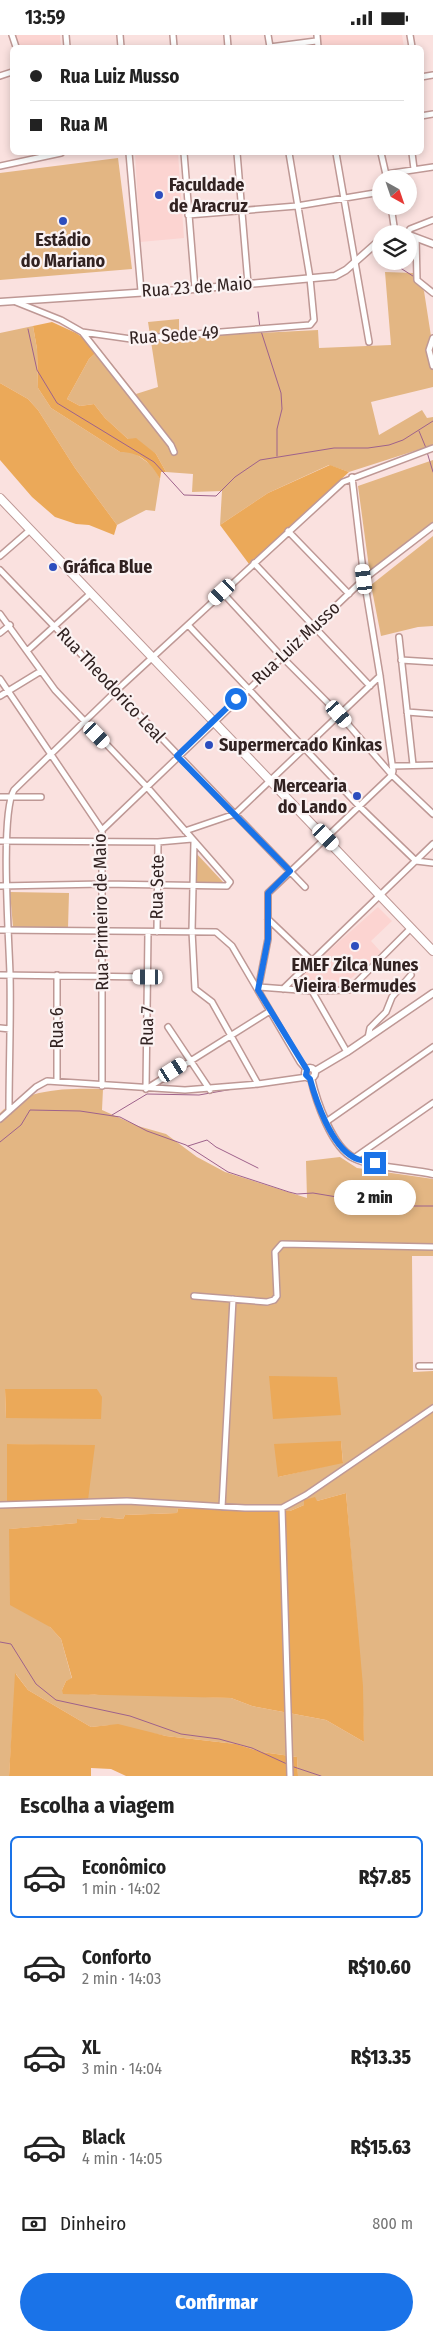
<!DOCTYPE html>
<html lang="pt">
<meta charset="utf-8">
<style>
body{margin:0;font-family:"Fira Sans Condensed",sans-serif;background:#f2f2f2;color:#222;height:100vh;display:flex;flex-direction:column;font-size:19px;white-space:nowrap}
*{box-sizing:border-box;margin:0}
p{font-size:16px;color:#767676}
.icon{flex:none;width:28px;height:28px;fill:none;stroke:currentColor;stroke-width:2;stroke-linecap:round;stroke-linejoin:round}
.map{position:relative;height:1741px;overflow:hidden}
.drawer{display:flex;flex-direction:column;background:#fff;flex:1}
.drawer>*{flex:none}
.top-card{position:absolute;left:10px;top:10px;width:414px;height:110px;border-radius:8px;box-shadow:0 2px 8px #0003;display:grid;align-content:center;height:110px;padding:0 20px;background:#fff}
.needle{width:32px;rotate:140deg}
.tools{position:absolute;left:372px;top:135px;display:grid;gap:10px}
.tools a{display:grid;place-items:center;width:45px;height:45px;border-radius:50%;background:#fff;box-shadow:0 2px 8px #0003;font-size:25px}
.end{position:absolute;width:22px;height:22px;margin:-11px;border:6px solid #1a73e8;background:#fff;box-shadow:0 0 0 2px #fff}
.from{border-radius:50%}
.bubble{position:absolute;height:35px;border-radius:18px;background:#fff;box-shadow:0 2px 8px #0003;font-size:16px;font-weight:800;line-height:35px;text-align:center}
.car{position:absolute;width:15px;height:30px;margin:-15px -8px;border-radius:6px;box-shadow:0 0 4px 1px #0007;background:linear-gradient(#fff 24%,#345 0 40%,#fff 0 76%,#345 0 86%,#fff 0)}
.top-card b{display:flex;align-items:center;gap:18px;height:48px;font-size:19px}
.top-card b+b{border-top:1px solid #e0e0e0}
.top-card i{width:12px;height:12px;background:#222}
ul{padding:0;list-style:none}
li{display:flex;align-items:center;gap:15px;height:82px;margin:0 10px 8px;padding:0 10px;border:2px solid transparent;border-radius:8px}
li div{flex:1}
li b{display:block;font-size:19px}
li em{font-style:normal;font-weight:800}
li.active{border-color:#1a73e8}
li>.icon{width:45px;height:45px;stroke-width:1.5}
h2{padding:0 20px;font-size:22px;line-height:60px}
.pay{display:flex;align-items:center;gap:12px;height:55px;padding:0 20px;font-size:19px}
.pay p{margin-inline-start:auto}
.primary-button{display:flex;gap:10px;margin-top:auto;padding:10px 20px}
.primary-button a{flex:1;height:58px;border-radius:30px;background:#1a73e8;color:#fff;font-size:20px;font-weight:800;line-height:58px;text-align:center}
.status{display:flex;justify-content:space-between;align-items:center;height:35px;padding:0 25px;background:#fff;direction:ltr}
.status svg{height:14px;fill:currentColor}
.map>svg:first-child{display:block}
.built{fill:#fcd4d1}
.green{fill:#e3b683;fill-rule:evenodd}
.forest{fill:#eba959}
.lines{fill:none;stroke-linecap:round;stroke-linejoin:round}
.stream{stroke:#9e628b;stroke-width:1}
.minor-casing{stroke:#be9895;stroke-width:8}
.tertiary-casing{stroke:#be9895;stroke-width:9}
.primary-casing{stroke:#be9895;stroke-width:10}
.minor{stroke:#fff;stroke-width:5}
.tertiary{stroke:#fff;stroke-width:6}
.primary{stroke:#fff;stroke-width:8}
.route{stroke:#1a73e8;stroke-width:6}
.poi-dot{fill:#2d4ebe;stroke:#fbf2f2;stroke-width:2}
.labels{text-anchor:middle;stroke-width:4.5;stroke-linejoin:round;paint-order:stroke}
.poi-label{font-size:18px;font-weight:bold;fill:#312221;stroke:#fbf2f2;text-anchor:start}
.street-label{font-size:18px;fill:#312221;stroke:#fbf2f2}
</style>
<div class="status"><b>13:59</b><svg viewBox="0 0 49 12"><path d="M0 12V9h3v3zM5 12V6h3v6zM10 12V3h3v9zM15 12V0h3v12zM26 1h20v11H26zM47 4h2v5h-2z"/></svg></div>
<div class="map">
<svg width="433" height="1741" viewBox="0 0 433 1741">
<rect width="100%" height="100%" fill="#fae1df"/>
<!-- built -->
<path class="built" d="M14,0h46l1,12h-43z
M320,0h82l2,12h-83z
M135,118h43l6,85 -44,4z
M378,872l14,14 -21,20 10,11 -34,30 -48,2 -2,-5z"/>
<!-- green -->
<path class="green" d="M118,123l14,111 -132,11v-107z
M385,237l28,1 11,18 9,58v38l-62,15 8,33 43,-25 5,8 6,-1v28l-84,27 -20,-7 -61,28 -48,32 2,-34 -30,1 1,-18 -27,-2 -10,-18 -28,-15 -23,-21 -11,-14 -14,2 -13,-7 22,-40 11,-10 36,45 22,-7 -10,-65 31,-3v18l139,-7 1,18 72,-3z
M33,291l4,23 1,39 13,20 69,44h13l21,15 6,12 -5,32 -9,-1 -29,15 -42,-57 -37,-58 -10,-11 -28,-16v-50z
M433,425v65l-63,50 -12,-89z
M433,501v90l-15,1 -37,9 -10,-51z
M195,817l29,31 -29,1z
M10,857l59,1 -1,35 -55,-1z
M103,1054l-1,21 36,16 28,8 31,23 28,15 82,26 -1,-37 34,-4 17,11 76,11v77h-21l1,116 20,-1v405h-135l-1,-19 -35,-5 -26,-8 -70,-8 -55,-11 -20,2 -63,-37 -12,-16 -7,102h-9v-663c25,-25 69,-25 103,-24zM5,1354h92l4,29h-95zM341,1407l2,20 -65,15zM7,1409l35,1 46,55zM346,1458l16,193 2,56 -38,-22 -74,-14 -21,-8 -128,-5 -8,2 -33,-5 4,-9 6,-2 -11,-40 -11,-12 -40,-98 67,-6 1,-4 21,1 2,-3 22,2 2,-4 52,-2 1,-4 62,-2 1,4h49l14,-6v-5l13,1z"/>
<!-- forest -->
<path class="forest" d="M52,287l24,11 24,16 -11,10 -22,40 13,7 14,-2 11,14 23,21 8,-1 20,16 10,18h-5l-1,7c-9,-17 -21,-27 -40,-27l-69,-44 -13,-20 -1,-39 -4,-23z
M0,348l28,16 10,11 37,58 42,57 -3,10 -25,-10 -13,-1 -21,-7 -23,-20 -32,-37z
M330,430l19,7 -100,92 -29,-39 48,-32z
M269,1341l68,1 4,38 -68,4z
M5,1354h92l5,8 -1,22 -95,-1z
M341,1406l2,22 -65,14 -4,-33z
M7,1409l88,1 -7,55 -81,3z
M346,1458l17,193 1,56 -38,-22 -74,-14 -21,-8 -168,-4 -1,-4 4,-9 6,-3 -11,-39 -11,-12 -40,-22 -1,-76 68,-6v-4l22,1 2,-3 22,2 2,-4 52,-2 1,-4 62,-2 1,4h49l14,-6v-5l11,-3 2,4z
M15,1638l13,17 63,37 27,-3 48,12 70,8 26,8 35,5 1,19h-172l-15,-7 -20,-1v8h-82z"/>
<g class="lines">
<!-- stream -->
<path class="stream" d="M391,227l25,16
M258,277l2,16
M28,294l9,41 20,33 97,59 30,33 32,1 19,-19 25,-17 74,-12h34l21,-3 14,-5 30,-19
M261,296l20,62 1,16 -5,20v27
M419,396l7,17
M427,417l6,20
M112,1080l35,-21 52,1 34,-6
M0,1107l21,-17 9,-15 50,1 40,6 27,14 39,14 42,27 61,20 8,2 16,-1 78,13h42
M188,1111l19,-6 9,7 42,21
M0,1607l11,2 25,40 20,16 74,16 51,18 38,5 33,9 35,16
M291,1731l30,10"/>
<defs>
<path id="minor" d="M12,0l4,12
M66,0l1,12
M120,0l1,12
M173,0l1,12
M227,0l1,12
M268,0l2,12
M317,0l1,12
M410,0l2,12
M270,12l46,-6
M0,41l12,-4
M421,42l12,-2
M421,81l12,-2
M129,118l12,138
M184,118l11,136
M237,118l11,131
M336,118l33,189
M381,118l6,26
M412,118l2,16
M0,131l61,-13
M386,139l47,-7
M391,171l3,20
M188,180l109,-9 84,-14
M407,199l3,-5 23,-9
M416,203l1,42 16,13
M16,267l45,18 21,12 49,7 179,-14 4,-5 -4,-42 -21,-125
M82,297l89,113 3,7
M433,303l-4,12 4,16
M288,496l61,63
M0,521l30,-26
M254,528l116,123
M0,535l305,317
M222,557l59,64 58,58 53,61 41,39
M0,579l55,76 92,97 83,95 -3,4 -124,-2 -103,2
M188,590l171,181 57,55
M0,598l10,-8
M399,602l14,128
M27,616l64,-58
M401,625l32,2
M0,644l102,151v256
M0,661l41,-25
M407,677l26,2
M392,731l41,-1
M0,762h41
M102,795l262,-251 69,-53
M185,796l50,-17 145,-138
M0,806l158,1 34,-3
M194,807l-2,89 3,58 17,13 46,82
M416,826l17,2
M268,884l44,42
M0,895l216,2 16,14 68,116 7,8
M157,897l1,-90
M0,940l148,2
M259,952l53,4 37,-1 62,-62
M283,954l150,-145
M258,955l10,-51v-46l124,-118 1,-4 -13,-95 -16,-97 -12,-102
M312,956l35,61
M168,992l42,63
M0,993l10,1
M368,1003l2,-10 16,-16 6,-15 19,-22
M57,1046v-106
M146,1054l2,-157
M146,1054l124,-78
M9,1076c0,-46 2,-91 1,-137 -1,-35 -10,-160 4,-184l103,-100 226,-208 90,-34
M0,1084l36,-32 11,-6 138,9 73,-6 49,-7
M326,1087l107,-75
M354,1123l79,-55
M194,1261l73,6 7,-2 3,-4 -2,-44 7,-8 151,3
M419,1331h14
M0,1470l127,-4 118,7h37l24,-13 127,-87
M222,1472l11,-208
M282,1473l8,268"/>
<path id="tertiary" d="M399,199h1
M409,200l24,9
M0,267l195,-13 140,-13 11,-6 35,-31
M305 1038a5 5 0 1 1 10 0a5 5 0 1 1-10 0Z
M315,1036l32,-19 86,-59
M311,1043c5,22 21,70 43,80 21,10 56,11 79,16"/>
<path id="primary" d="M0,463l433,453"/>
</defs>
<!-- minor casing -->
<use href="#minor" class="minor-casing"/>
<!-- tertiary casing -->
<use href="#tertiary" class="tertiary-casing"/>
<!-- primary casing -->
<use href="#primary" class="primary-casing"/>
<!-- minor -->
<use href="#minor" class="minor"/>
<!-- tertiary -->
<use href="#tertiary" class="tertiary"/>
<!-- primary -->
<use href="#primary" class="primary"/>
</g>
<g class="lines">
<!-- route -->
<path class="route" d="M236,664l-59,57 113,115 -22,22v46l-10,51 49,80 -1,5 4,4c6,22 21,66 43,78 6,4 15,4 22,6"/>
</g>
<!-- markers -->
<g class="poi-dot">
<circle cx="159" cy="160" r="5"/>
<circle cx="63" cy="186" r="5"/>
<circle cx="53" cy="532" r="5"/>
<circle cx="209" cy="710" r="5"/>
<circle cx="357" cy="761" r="5"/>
<circle cx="355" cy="911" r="5"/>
</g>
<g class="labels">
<!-- poi labels -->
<g class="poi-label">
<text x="169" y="156">Faculdade<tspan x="169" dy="21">de Aracruz</tspan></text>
<text x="63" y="211" text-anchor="middle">Estádio<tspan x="63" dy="21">do Mariano</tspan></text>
<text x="63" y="538">Gráfica Blue</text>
<text x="219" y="716">Supermercado Kinkas</text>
<text x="347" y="757" text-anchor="end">Mercearia<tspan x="347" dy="21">do Lando</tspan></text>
<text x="355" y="936" text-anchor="middle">EMEF Zilca Nunes<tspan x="355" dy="21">Vieira Bermudes</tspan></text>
</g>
<!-- street labels -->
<g class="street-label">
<text transform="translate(197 252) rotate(-4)" y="6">Rua 23 de Maio</text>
<text transform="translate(174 300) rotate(-4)" y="6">Rua Sede 49</text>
<text transform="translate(296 608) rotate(-43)" y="6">Rua Luiz Musso</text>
<text transform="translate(111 650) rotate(47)" y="6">Rua Theodorico Leal</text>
<text transform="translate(157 852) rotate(-89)" y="6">Rua Sete</text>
<text transform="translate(101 877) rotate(-91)" y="6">Rua Primeiro de Maio</text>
<text transform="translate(147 991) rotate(-89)" y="6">Rua 7</text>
<text transform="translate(57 993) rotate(-90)" y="6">Rua 6</text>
</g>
</g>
</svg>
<div class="tools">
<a><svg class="needle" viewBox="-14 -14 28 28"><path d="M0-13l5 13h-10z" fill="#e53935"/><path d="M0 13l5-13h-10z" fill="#767676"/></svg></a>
<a><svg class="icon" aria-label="layers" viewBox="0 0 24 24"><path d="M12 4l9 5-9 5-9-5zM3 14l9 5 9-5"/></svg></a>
</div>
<i class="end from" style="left:236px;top:664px"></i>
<i class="end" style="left:375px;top:1128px"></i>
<div class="bubble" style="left:334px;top:1145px;width:82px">2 min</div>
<i class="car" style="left:364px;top:544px;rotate:353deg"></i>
<i class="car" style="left:222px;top:557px;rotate:227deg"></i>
<i class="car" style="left:339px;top:679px;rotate:139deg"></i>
<i class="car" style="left:97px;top:700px;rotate:136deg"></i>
<i class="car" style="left:326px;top:802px;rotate:136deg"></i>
<i class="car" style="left:148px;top:942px;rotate:270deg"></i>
<i class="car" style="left:173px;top:1035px;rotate:57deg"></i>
<div class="top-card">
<b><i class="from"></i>Rua Luiz Musso</b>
<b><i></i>Rua M</b>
</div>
</div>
<section class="drawer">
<h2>Escolha a viagem</h2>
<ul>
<li class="active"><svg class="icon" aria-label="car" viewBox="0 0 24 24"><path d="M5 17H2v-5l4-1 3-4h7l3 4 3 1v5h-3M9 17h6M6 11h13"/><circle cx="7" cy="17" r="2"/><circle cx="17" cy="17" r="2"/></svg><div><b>Econômico</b><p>1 min · 14:02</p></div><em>R$7.85</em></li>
<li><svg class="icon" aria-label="car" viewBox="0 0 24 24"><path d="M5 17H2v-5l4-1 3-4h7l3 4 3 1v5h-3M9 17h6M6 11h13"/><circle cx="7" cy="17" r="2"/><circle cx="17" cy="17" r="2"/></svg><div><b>Conforto</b><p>2 min · 14:03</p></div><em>R$10.60</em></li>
<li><svg class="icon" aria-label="car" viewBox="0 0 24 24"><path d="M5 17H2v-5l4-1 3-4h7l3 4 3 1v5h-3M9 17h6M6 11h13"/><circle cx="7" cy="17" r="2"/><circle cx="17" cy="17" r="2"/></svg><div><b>XL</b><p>3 min · 14:04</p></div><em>R$13.35</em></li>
<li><svg class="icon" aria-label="car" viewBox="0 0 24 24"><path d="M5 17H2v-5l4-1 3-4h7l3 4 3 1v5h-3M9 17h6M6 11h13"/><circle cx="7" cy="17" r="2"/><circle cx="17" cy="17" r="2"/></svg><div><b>Black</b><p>4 min · 14:05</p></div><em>R$15.63</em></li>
</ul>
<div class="pay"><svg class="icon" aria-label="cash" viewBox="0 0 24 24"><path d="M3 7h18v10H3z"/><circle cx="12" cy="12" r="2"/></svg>Dinheiro<p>800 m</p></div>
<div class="primary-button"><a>Confirmar</a></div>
</section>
